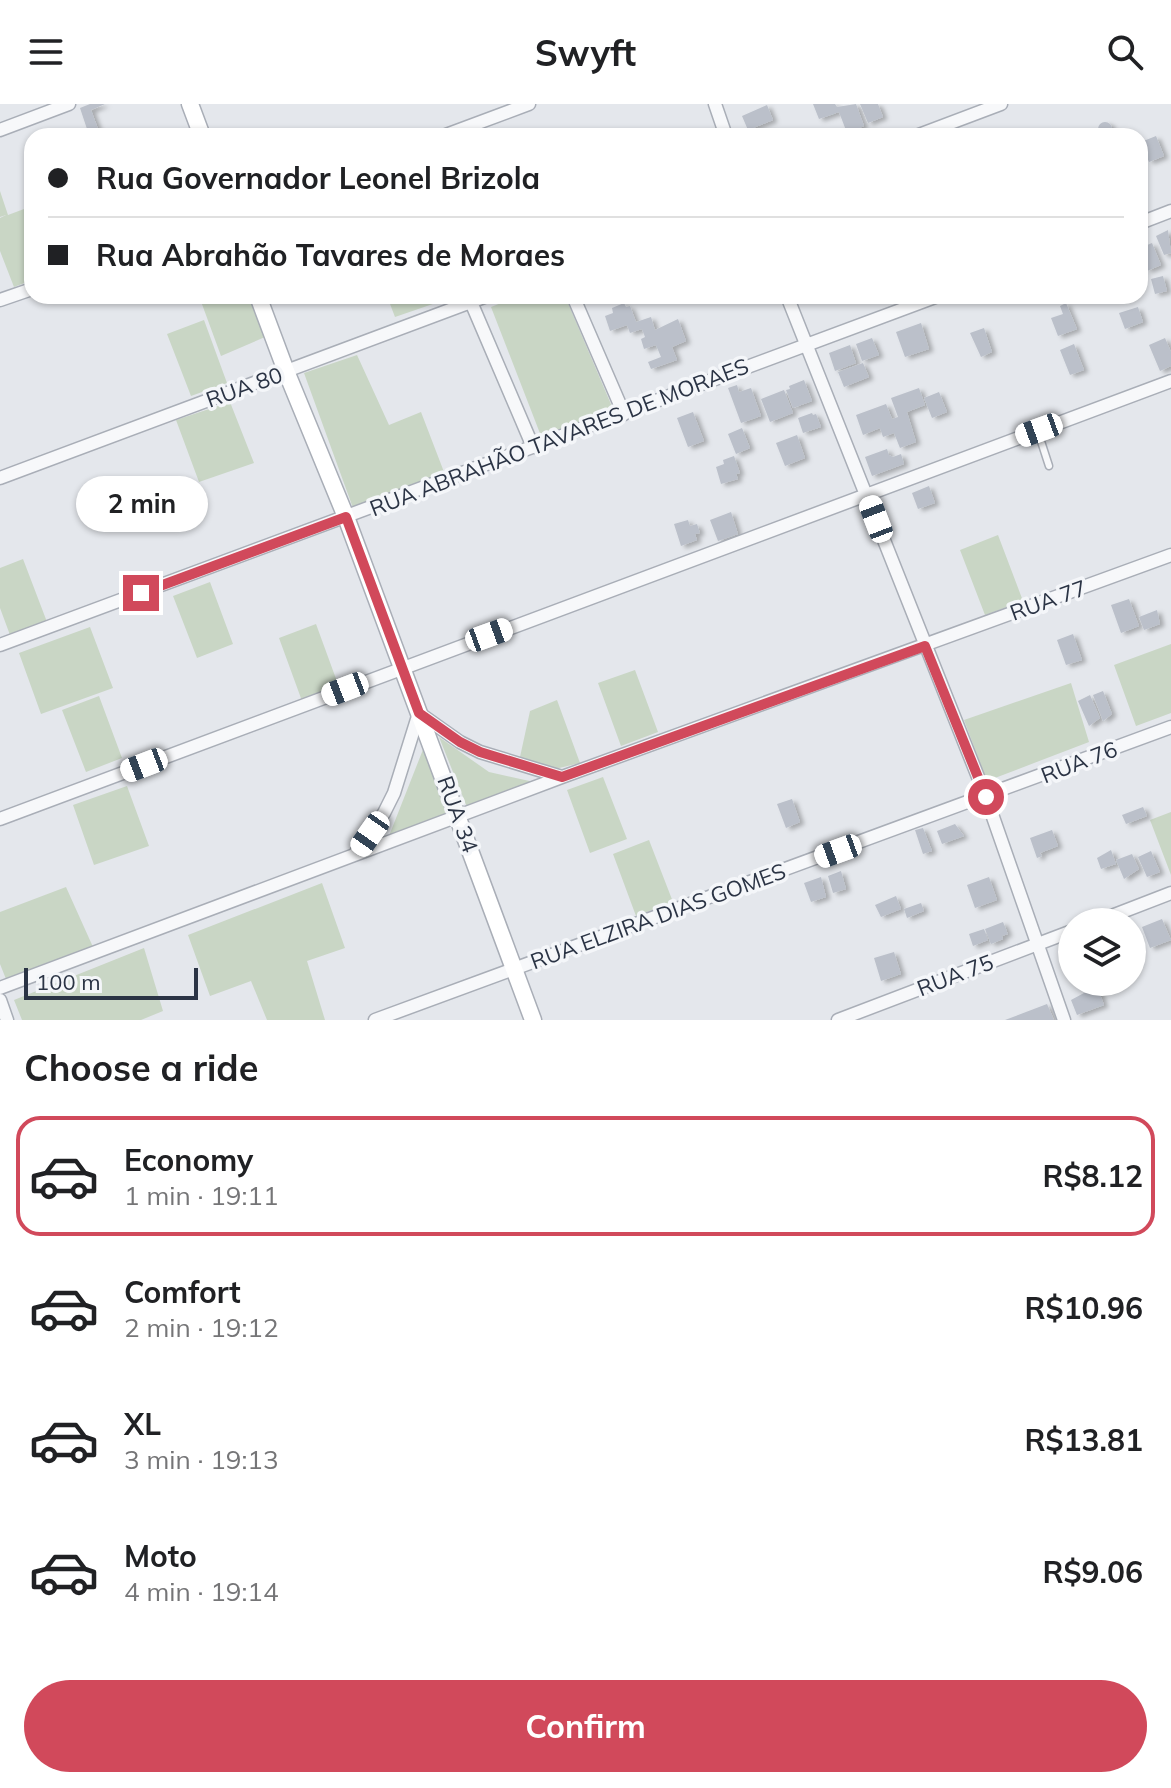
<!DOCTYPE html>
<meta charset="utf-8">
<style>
body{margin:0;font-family:Mulish,sans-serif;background:#f6f6f6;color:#202124;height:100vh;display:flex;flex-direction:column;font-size:30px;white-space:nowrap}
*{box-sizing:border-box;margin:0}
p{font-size:26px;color:#757577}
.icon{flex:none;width:44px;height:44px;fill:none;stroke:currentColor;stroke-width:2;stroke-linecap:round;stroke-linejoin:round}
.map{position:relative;height:916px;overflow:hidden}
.details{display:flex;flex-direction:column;background:#fff;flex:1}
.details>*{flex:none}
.guide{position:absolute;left:24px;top:24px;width:1124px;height:176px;border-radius:24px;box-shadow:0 2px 6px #0004;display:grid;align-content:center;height:176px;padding:0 24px;background:#fff}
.buttons{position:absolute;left:1058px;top:804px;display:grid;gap:16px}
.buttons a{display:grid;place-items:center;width:88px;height:88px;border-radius:50%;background:#fff;box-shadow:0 2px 6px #0004;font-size:40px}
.scale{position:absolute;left:24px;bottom:20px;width:174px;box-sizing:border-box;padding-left:8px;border:4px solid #2b3445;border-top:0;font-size:22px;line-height:28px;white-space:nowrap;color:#2b3445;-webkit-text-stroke:6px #f4f6f9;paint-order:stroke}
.end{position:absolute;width:36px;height:36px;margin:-18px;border:10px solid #d1495b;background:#fff;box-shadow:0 0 0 4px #fff}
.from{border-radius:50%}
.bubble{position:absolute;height:56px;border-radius:28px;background:#fff;box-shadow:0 2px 6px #0004;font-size:26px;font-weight:700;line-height:56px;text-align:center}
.car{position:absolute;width:24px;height:48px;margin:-24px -12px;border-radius:10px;box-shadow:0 0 6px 2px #0007;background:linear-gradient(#fff 24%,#345 0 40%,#fff 0 76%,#345 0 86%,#fff 0)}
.guide b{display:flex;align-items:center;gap:28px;height:76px;font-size:30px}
.guide b+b{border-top:2px solid #e0e0e0}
.guide i{width:20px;height:20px;background:#202124}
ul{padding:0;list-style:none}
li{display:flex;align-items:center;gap:24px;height:120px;margin:0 16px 12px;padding:0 8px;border:4px solid transparent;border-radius:24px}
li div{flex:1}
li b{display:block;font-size:30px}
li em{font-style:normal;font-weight:700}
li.active{border-color:#d1495b}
li>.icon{width:72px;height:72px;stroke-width:1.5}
h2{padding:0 24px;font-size:36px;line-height:96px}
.primary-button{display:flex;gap:16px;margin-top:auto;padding:16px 24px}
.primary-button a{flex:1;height:92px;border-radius:48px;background:#d1495b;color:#fff;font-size:32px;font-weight:700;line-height:92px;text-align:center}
header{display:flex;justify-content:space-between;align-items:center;height:104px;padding:0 24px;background:#fff;font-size:36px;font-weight:700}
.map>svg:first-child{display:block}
.green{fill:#c9d6c5}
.building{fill:#bbc0ca;filter:url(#shadow)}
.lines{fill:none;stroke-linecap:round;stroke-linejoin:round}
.lane-casing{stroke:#a9aeb7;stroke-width:9}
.street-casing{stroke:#a9aeb7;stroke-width:15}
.secondary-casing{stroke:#a9aeb7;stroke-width:19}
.lane{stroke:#f7f8fa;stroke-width:6}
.street{stroke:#f7f8fa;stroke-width:12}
.secondary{stroke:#fff;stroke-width:16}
.route{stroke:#d1495b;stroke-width:10}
.labels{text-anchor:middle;stroke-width:7;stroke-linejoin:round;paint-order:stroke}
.street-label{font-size:22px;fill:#2b3445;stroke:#f4f6f9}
</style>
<header><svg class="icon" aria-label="menu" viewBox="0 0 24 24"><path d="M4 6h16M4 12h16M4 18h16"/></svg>Swyft<svg class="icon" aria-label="search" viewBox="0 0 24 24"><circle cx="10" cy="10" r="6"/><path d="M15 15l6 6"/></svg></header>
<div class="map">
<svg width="1171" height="916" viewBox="0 0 1171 916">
<defs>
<filter id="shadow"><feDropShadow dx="4.5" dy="2.5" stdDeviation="2" flood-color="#0004"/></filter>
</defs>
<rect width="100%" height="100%" fill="#e4e7ec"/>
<!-- green -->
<path class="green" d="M0,87l8,24 24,-9v74l-18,7 -14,-36v-33l6,-3 -6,2z
M199,192h52l14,41 -44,19z
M387,192h69l-61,21z
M519,192h46l48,113 -72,27 -50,-129z
M204,216l23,63 -36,13 -24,-62z
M357,251l32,70 32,-13 23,60 -91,36 -49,-135z
M230,298l24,61 -55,19 -23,-62z
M998,431l25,66 -38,14 -25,-65z
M23,455l24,63 -37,13 -10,-27v-40z
M210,478l23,62 -36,14 -24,-62z
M316,520l23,63 -37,14 -23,-63z
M90,523l23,61 -72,26 -22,-61z
M1171,540v69l-35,13 -22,-61z
M635,566l23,62 -37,14 -23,-63z
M1071,579l18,59 -102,39 -23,-61z
M99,592l23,62 -36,14 -24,-62z
M557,596l23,63 -29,7 -31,-13 10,-46z
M439,633l50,35 45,10 -67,25z
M424,643l23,66 -58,23z
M603,673l24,62 -37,14 -23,-63z
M127,682l22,60 -55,19 -21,-60z
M1171,708v63l-21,-55z
M649,736l24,62 -37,14 -23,-62z
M322,779l23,65 -38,13 18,59h-58l-16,-39 -41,15 -22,-61z
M66,783l27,60 -87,32 -6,-15v-52z
M144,844l19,63 -22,9h-119l-8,-20z"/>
<!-- building -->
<path class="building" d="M90,0h15l-14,6 7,19 -10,3 -8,-24z
M813,0h22l2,3 19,-3 8,22 -17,7 -8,-21 -20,7z
M860,0h18l5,13 -15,6z
M767,1l6,15 -25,10 -6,-14z
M1098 25a7 7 0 1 1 14 0a7 7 0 1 1-14 0Z
M1156,32l8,20 -15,6 -8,-20z
M1168,126l3,23 -7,2 -8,-19z
M1152,139l9,22 -14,6 -7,-23z
M1163,172l4,15 -12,3 -4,-15z
M624,199l2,4 4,-1 6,16 15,-5 4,13 23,-11 8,22 -14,6 5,13 -26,9 -3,-7 13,-5 -5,-12 -12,4 -3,-10 4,-2 -3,-8 -12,4 -3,-8 -17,6 -5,-15 8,-3 -1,-5z
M1066,199l11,26 -19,7 -7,-18 12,-4 -3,-8z
M1138,203l5,15 -18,7 -6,-16z
M921,219l8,26 -24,8 -9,-25z
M984,224l8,24 -11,5 -11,-24z
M872,234l7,17 -17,6 -6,-17z
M1165,234l6,14v14l-11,5 -11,-26z
M1074,240l10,26 -14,5 -10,-25z
M850,241l6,18 -21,8 -6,-18z
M863,259l6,14 -25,10 -6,-15z
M804,276l8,21 -19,7 -7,-18 4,-1 -1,-3z
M737,281l2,7 12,-4 10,28 -20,7 -13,-35z
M919,284l6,17 -18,7 9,30 -16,6 -6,-15 -11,4 -3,-9 -17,7 -7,-20 30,-11 6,15 6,-2 -7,-19z
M784,286l9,23 -23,9 -9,-23z
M939,288l8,20 -15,6 -8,-20z
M693,308l11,29 -16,6 -11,-29z
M812,309l1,2 3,-1 5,13 -18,6 -5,-15z
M742,324l8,20 -14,6 -8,-20z
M797,331l8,23 -20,8 -9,-23z
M887,345l2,6 4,2 8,-3 3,10 -32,12 -7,-19z
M734,352l6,17 -4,1 2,5 -17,5 -5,-17 8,-3 -1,-4z
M929,382l6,17 -17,6 -6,-16z
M731,408l7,22 -20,7 -8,-21z
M688,416l2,6 7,-2 3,9 -5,1 2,6 -16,6 -7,-22z
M1129,495l10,27 -18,7 -10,-28z
M1157,506l3,14 -16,6 -5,-13z
M1073,530l9,26 -16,5 -9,-25z
M1103,587l9,23 -9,7 -10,-26z
M1090,591l10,23 -11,8 -11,-25z
M792,695l8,23 -14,6 -9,-24z
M1143,703l4,9 -21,8 -4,-9z
M955,720l9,12 -22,8 -5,-13z
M923,724l9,23 -9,3 -8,-24z
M1052,726l6,16 -18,7 2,3 -5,2 -7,-20z
M1111,746l5,14 -15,5 -4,-11z
M1151,747l9,21 -13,5 -9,-20z
M1132,750l7,15 -15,10 -8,-19z
M841,767l5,18 -13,4 -5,-17z
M821,773l5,20 -15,5 -7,-19z
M989,773l8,23 -22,8 -8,-23z
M896,792l5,13 -20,8 -6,-12z
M921,799l3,8 -17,7 -3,-9z
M1162,815l9,21 -21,8 -8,-21z
M1003,818l5,12 -6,2 1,3 -12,5 -6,-15z
M984,825l4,11 -15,6 -4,-12z
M894,848l7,22 -20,7 -7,-23z
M1097,882l7,19 -27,10 -6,-15z
M1047,900l7,16h-49z"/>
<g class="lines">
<defs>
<path id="lane" d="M1038,328l11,34"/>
<path id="street" d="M715,0l11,32
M0,26l69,-26
M443,32l86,-32
M916,32l85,-32
M1140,119l31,-12
M573,192l51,118
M787,192l199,501 78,223
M0,196l32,-11
M471,198l62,145
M0,374l487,-182
M0,541l938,-349
M0,715l1171,-438
M355,750l29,-41 10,-20 25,-80 41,29 20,10 82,25
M1096,818l75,-29
M0,884l562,-211 609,-222
M0,896l7,20
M375,916l796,-293
M838,916l234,-89"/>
<path id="secondary" d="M190,0l12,32
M258,192l28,75 60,146 187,503"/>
</defs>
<!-- lane casing -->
<use href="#lane" class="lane-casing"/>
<!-- street casing -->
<use href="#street" class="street-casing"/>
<!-- secondary casing -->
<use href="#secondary" class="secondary-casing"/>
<!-- lane -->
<use href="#lane" class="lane"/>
<!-- street -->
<use href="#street" class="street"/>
<!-- secondary -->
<use href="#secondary" class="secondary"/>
</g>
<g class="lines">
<!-- route -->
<path class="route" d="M141,489l205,-76 73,196 41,29 20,10 82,25 363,-131 61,151"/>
</g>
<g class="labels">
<!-- street labels -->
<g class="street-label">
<text transform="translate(244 283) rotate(-20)" y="8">RUA 80</text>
<text transform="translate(559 333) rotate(-21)" y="8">RUA ABRAHÃO TAVARES DE MORAES</text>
<text transform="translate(1048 496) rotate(-20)" y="8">RUA 77</text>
<text transform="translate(1079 658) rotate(-21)" y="8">RUA 76</text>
<text transform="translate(458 710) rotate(70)" y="8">RUA 34</text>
<text transform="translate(658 812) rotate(-20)" y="8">RUA ELZIRA DIAS GOMES</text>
<text transform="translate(955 871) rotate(-21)" y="8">RUA 75</text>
</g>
</g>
</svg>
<div class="buttons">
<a><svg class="icon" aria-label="layers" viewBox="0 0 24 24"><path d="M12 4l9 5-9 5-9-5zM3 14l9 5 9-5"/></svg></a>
</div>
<div class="scale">100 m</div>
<i class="end from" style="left:986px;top:693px"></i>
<i class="end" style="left:141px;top:489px"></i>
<div class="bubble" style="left:76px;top:372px;width:132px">2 min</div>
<i class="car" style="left:1039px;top:326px;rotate:250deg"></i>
<i class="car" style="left:876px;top:415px;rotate:339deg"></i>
<i class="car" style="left:489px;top:531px;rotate:70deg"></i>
<i class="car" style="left:345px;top:585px;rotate:249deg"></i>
<i class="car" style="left:144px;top:661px;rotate:249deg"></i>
<i class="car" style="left:370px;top:730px;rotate:215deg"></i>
<i class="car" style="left:838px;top:747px;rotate:250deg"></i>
<div class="guide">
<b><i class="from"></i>Rua Governador Leonel Brizola</b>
<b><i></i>Rua Abrahão Tavares de Moraes</b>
</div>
</div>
<section class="details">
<h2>Choose a ride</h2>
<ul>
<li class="active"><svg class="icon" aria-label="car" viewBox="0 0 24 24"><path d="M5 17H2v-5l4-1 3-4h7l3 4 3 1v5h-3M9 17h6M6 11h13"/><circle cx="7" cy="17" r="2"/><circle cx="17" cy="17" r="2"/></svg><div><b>Economy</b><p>1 min · 19:11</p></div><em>R$8.12</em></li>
<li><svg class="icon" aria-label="car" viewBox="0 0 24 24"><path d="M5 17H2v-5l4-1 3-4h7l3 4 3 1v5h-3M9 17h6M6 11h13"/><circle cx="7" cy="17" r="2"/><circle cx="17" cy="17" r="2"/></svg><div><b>Comfort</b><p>2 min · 19:12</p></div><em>R$10.96</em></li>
<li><svg class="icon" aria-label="car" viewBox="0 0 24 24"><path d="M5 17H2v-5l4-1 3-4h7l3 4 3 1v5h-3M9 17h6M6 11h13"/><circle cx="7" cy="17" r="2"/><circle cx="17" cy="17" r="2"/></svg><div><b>XL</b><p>3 min · 19:13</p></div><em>R$13.81</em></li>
<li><svg class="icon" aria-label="car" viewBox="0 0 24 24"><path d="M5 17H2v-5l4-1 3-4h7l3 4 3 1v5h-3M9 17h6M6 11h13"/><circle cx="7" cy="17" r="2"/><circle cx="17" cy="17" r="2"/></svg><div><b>Moto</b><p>4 min · 19:14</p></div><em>R$9.06</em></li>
</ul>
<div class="primary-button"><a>Confirm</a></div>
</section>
